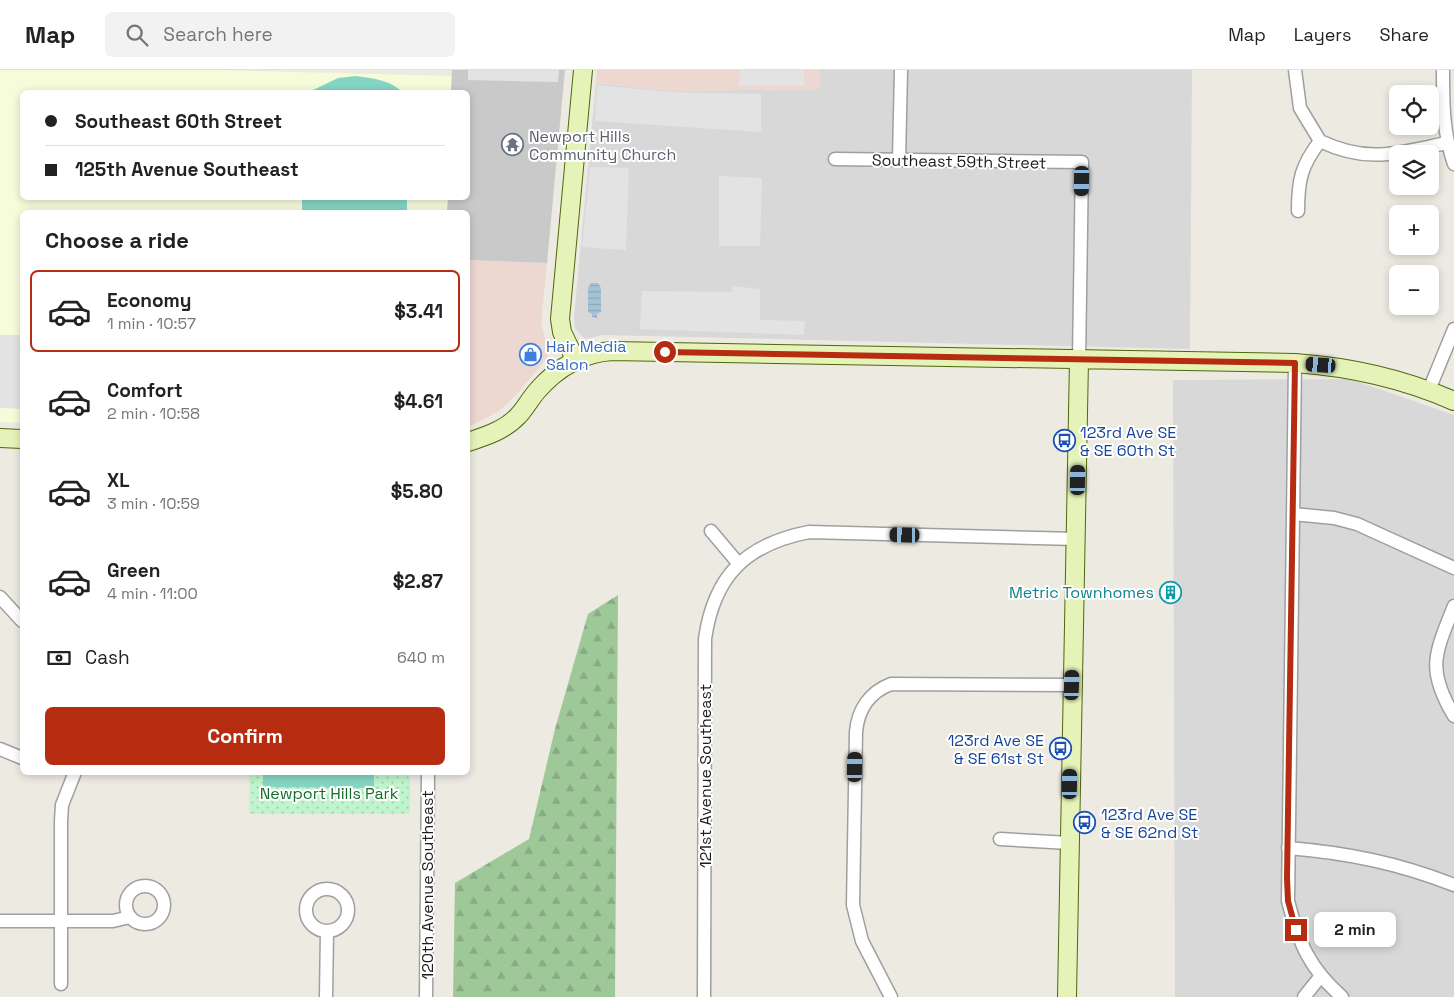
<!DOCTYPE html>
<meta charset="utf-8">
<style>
body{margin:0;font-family:"Space Grotesk",sans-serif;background:#f2f2f2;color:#222;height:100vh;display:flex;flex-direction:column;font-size:19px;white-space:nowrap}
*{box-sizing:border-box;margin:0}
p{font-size:16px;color:#767676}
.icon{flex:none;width:28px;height:28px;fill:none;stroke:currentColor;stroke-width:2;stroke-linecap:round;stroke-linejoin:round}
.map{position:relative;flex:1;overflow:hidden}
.panel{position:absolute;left:20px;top:140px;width:450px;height:565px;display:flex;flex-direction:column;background:#fff;border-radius:8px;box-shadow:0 2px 8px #0003}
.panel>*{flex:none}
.top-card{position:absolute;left:20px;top:20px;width:450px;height:110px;border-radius:8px;box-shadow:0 2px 8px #0003;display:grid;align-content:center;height:110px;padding:0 25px;background:#fff}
.fabs{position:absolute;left:1389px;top:15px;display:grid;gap:10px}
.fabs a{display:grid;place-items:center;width:50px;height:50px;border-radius:8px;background:#fff;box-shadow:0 2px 8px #0003;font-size:25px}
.end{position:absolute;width:22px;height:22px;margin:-11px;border:6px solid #b52c11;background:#fff;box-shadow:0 0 0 2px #fff}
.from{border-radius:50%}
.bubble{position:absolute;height:35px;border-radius:8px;background:#fff;box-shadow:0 2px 8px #0003;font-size:16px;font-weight:700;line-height:35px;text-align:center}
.car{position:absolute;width:15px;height:30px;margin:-15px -8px;border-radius:6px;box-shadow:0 0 4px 1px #0007;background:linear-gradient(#222 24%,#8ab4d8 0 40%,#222 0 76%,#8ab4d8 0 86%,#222 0)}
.top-card b{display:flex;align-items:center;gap:18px;height:48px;font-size:19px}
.top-card b+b{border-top:1px solid #e0e0e0}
.top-card i{width:12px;height:12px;background:#222}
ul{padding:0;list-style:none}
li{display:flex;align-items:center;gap:15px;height:82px;margin:0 10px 8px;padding:0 15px;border:2px solid transparent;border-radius:8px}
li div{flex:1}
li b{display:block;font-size:19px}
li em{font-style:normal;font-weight:700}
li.selected{border-color:#b52c11}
li>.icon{width:45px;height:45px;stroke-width:1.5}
h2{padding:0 25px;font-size:22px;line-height:60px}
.pay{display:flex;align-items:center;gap:12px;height:55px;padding:0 25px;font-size:19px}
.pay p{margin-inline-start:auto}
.cta{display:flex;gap:10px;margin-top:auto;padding:10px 25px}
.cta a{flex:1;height:58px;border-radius:8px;background:#b52c11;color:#fff;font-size:20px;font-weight:700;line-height:58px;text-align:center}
header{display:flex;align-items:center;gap:30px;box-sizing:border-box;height:70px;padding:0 25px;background:#fff;border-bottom:1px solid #e0e0e0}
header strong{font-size:24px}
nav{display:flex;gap:28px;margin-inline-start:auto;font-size:18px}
.search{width:350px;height:45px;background:#f2f2f2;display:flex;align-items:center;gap:12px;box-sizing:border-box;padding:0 18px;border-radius:8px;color:#767676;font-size:19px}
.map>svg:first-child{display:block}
.residential{fill:#d9d8d8}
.commercial{fill:#ecd7d1}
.education{fill:#f6fcda}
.religious{fill:#c9c9c9}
.forest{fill:url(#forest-firs)}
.park{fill:url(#park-dots)}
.pitch{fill:#85d5c4}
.parking{fill:#e3e3e3}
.water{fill:url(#water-rules)}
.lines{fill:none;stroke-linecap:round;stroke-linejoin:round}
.street-casing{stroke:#9f9f9f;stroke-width:15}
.secondary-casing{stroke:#4e670d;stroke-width:20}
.street{stroke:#fff;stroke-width:12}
.secondary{stroke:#e6f3b8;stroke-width:18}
.route{stroke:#b52c11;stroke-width:6}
.labels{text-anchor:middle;stroke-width:4;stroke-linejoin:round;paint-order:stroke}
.worship-label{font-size:16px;fill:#5b616d;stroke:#fff;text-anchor:start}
.street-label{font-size:16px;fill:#1b1b1b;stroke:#fff}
.shop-label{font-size:16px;fill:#366cbe;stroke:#fff;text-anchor:start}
.transit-label{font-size:16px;fill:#164399;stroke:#fff;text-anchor:start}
.culture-label{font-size:16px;fill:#0d838f;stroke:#fff;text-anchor:end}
.park-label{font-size:16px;fill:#146e2b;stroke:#fff}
</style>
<header>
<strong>Map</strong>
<div class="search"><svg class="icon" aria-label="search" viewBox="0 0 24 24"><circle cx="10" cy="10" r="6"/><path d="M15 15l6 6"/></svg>Search here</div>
<nav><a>Map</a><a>Layers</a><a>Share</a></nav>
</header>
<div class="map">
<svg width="1454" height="927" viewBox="0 0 1454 927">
<defs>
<pattern id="forest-firs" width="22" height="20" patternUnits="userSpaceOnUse" patternTransform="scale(1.25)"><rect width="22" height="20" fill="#9fc899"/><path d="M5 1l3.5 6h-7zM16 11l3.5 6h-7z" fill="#88ab83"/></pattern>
<pattern id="park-dots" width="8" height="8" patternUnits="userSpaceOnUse" patternTransform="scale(1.25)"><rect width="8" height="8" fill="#c0f4cd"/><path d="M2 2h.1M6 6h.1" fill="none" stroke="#a4d1af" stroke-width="1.8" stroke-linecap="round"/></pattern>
<pattern id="water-rules" width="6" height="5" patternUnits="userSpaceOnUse" patternTransform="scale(1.25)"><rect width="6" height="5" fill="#a5c3d6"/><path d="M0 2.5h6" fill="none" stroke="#8da7b7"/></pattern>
</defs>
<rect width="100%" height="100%" fill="#eceae1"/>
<!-- residential -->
<path class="residential" d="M820,0h372l-2,279 -587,-14 -18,4 -10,-10 -1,-13 22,-233 75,8 148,-2z
M1350,309l104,36v582h-279l-2,-617z"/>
<!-- commercial -->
<path class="commercial" d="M597,0h223v19l-149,2 -75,-8z
M468,190l79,3 -6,60 7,27 -1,8 -31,37 -17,16 -31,16z"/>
<!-- education -->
<path class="education" d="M0,0h213l239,6 -1,16h-429v106h426l-1,14h-425v211l-22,-1z"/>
<!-- religious -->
<path class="religious" d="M452,0h113l-18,193 -79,-3v-48h-21l1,-14h20v-106h-17z"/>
<!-- forest -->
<path class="forest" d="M618,525l-3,402h-162l2,-114 74,-44 26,-110 33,-115z"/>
<!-- park -->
<path class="park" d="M249,703h161v41h-161z"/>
<!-- pitch -->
<path class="pitch" d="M356,6c15,2 35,4 46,16l-53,-2 -7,2h-33l29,-14z
M302,128h105v14h-105z
M263,703h111v15l-111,-1z"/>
<!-- parking -->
<path class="parking" d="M468,0h91l-1,12 -90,-2z
M740,0h64v16h-65z
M597,15l73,7 91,2v38l-166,-11z
M590,97l39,1 -3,82 -44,-3z
M719,106l43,2 -2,68h-41z
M733,216l27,3v31l45,1 -1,14 -164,-6 2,-38 90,1z
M0,265h22v74l-22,-1z"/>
<!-- water -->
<path class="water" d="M591,213h7l3,5v24l-4,2v4l-5,-1v-3l-4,-2v-24z"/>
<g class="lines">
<defs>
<path id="street" d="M1295,0l5,38 20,33c-19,25 -22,39 -22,70
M1443,0c0,33 0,63 11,94
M1320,71c48,23 77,12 127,2
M835,89l247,3 -3,198
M899,90l2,-90
M1295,293l-7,538c11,42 21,67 54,96
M1429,320l25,-61
M1293,444l41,4 23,6 97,44
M711,461l27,32
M0,527l22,24
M1454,536c-19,48 -28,63 0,110
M0,679l22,9
M1000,769l69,4
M1288,778c60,5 110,15 166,37
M126 835a19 19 0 1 1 38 0a19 19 0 1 1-38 0Z
M306 840a21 21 0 1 1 42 0a21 21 0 1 1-42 0Z
M0,851h113l17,-4
M61,914v-163l1,-16 13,-33
M326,927l1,-66
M426,927l2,-225
M704,927l1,-358c9,-64 42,-95 104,-107l268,7
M891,927l-29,-56 -9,-36 3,-173c2,-23 14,-40 35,-48l182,1
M1304,927l16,-20"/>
<path id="secondary" d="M575,289l-13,-27 -2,-13 23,-249
M0,368l22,1
M468,372c18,-6 37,-12 50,-26 7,-7 12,-17 19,-25 20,-23 44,-38 75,-40l683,12c56,4 107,15 159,38
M1067,927l12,-637"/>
</defs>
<!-- street casing -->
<use href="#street" class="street-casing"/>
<!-- secondary casing -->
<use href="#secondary" class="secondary-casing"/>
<!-- street -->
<use href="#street" class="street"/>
<!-- secondary -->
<use href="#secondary" class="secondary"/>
</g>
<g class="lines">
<!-- route -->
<path class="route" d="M665,282l630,11 -8,515 1,23 8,29"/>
</g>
<!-- icons -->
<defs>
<symbol id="temple-ring" viewBox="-11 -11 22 22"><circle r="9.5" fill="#fff" stroke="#6b7280" stroke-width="1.5"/><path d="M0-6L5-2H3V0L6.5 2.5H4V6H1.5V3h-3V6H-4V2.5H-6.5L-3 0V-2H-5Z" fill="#6b7280"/></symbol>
<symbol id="shop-ring" viewBox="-11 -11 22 22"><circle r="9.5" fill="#fff" stroke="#3f7fe0" stroke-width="1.5"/><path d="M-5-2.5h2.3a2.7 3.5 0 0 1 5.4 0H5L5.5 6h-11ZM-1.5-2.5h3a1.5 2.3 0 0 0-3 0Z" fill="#3f7fe0"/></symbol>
<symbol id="bus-ring" viewBox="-11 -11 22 22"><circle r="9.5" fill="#fff" stroke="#1a4fb4" stroke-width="1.5"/><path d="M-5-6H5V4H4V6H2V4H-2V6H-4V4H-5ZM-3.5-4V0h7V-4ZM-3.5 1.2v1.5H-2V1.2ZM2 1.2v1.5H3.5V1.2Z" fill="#1a4fb4"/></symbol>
<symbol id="building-ring" viewBox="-11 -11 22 22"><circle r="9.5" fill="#fff" stroke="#0f9aa8" stroke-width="1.5"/><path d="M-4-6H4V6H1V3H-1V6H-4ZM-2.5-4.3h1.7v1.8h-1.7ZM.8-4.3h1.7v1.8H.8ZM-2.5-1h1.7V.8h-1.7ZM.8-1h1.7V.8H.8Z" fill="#0f9aa8"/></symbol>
</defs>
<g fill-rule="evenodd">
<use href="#temple-ring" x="500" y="62" width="25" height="25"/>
<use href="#shop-ring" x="518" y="272" width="25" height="25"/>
<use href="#bus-ring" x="1052" y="358" width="25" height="25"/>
<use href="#building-ring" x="1158" y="510" width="25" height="25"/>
<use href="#bus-ring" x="1048" y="666" width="25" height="25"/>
<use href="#bus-ring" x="1072" y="740" width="25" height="25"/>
</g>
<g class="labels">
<!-- worship labels -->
<g class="worship-label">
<text x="529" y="72">Newport Hills<tspan x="529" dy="18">Community Church</tspan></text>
</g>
<!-- street labels -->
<g class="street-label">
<text transform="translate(959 91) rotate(1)" y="6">Southeast 59th Street</text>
<text transform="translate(705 706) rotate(-90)" y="6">121st Avenue Southeast</text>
<text transform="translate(427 815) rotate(-90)" y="6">120th Avenue Southeast</text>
</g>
<!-- shop labels -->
<g class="shop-label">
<text x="546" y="282">Hair Media<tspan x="546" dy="18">Salon</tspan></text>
</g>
<!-- transit labels -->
<g class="transit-label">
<text x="1080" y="368">123rd Ave SE<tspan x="1080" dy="18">&amp; SE 60th St</tspan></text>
<text x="1044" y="676" text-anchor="end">123rd Ave SE<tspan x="1044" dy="18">&amp; SE 61st St</tspan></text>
<text x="1101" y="750">123rd Ave SE<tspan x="1101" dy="18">&amp; SE 62nd St</tspan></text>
</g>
<!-- culture labels -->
<g class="culture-label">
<text x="1154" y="528">Metric Townhomes</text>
</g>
<!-- park labels -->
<g class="park-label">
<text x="329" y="729">Newport Hills Park</text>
</g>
</g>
</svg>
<div class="fabs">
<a><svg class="icon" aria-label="locate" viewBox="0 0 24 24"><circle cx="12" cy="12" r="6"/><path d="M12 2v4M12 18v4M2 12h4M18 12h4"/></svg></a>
<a><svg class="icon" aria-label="layers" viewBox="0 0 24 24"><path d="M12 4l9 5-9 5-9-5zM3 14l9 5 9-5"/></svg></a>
<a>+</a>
<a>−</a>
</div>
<i class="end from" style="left:665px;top:282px"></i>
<i class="end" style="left:1296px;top:860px"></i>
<div class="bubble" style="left:1314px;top:842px;width:82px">2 min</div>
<i class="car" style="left:1082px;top:111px;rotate:181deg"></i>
<i class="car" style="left:1321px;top:295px;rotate:274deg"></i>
<i class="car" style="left:1078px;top:410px;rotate:1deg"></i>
<i class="car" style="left:905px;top:465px;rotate:271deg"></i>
<i class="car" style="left:1072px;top:615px;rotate:2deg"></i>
<i class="car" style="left:855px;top:697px;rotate:1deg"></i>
<i class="car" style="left:1070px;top:714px;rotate:1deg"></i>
<div class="top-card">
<b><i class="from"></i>Southeast 60th Street</b>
<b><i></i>125th Avenue Southeast</b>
</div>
<section class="panel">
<h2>Choose a ride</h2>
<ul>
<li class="selected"><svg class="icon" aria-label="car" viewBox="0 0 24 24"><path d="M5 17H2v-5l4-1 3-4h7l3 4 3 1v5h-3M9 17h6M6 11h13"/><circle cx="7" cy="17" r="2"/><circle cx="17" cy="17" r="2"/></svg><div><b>Economy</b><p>1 min · 10:57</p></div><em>$3.41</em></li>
<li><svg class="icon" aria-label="car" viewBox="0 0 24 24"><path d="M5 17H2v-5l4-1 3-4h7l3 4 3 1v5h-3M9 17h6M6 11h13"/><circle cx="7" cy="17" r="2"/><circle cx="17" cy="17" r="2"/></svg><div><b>Comfort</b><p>2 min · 10:58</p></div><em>$4.61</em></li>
<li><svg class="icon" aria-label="car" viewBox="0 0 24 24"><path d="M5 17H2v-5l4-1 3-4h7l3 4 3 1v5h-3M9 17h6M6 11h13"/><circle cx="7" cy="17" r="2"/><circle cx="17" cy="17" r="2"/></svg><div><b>XL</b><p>3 min · 10:59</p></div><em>$5.80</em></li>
<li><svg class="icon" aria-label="car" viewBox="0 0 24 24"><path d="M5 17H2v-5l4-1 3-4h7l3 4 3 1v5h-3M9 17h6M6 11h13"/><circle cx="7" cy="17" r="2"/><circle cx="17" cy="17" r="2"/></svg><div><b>Green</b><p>4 min · 11:00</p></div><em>$2.87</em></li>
</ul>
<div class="pay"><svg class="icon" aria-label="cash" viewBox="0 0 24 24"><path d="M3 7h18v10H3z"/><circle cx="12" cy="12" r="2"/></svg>Cash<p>640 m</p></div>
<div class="cta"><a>Confirm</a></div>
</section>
</div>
